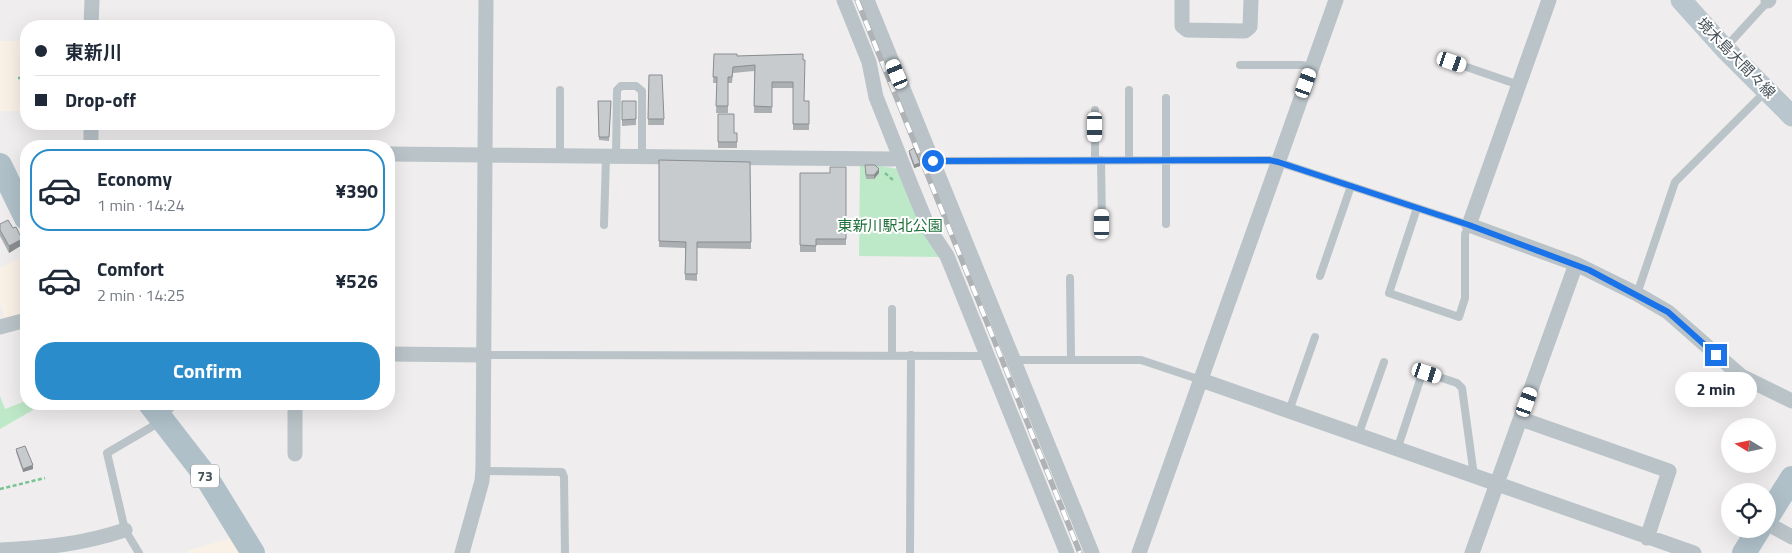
<!DOCTYPE html>
<meta charset="utf-8">
<style>
body{margin:0;font-family:"Titillium Web","Noto Sans JP",sans-serif;background:#f2f2f3;color:#1f2937;height:100vh;display:flex;flex-direction:column;font-size:19px;white-space:nowrap}
*{box-sizing:border-box;margin:0}
p{font-size:16px;color:#747a83}
.icon{flex:none;width:28px;height:28px;fill:none;stroke:currentColor;stroke-width:2;stroke-linecap:round;stroke-linejoin:round}
.map{position:relative;flex:1;overflow:hidden}
.side{position:absolute;left:20px;top:140px;width:375px;height:270px;display:flex;flex-direction:column;background:#fff;border-radius:20px;box-shadow:0 5px 20px #0002}
.side>*{flex:none}
.hud{position:absolute;left:20px;top:20px;width:375px;height:110px;border-radius:20px;box-shadow:0 5px 20px #0002;display:grid;align-content:center;height:110px;padding:0 15px;background:#fff}
.needle{width:32px;rotate:280deg}
.buttons{position:absolute;left:1721px;top:418px;display:grid;gap:10px}
.buttons a{display:grid;place-items:center;width:55px;height:55px;border-radius:50%;background:#fff;box-shadow:0 5px 20px #0002;font-size:25px}
.end{position:absolute;width:22px;height:22px;margin:-11px;border:6px solid #1a73e8;background:#fff;box-shadow:0 0 0 2px #fff}
.from{border-radius:50%}
.bubble{position:absolute;height:35px;border-radius:18px;background:#fff;box-shadow:0 5px 20px #0002;font-size:16px;font-weight:700;line-height:35px;text-align:center}
.car{position:absolute;width:15px;height:30px;margin:-15px -8px;border-radius:6px;box-shadow:0 0 4px 1px #0007;background:linear-gradient(#fff 24%,#345 0 40%,#fff 0 76%,#345 0 86%,#fff 0)}
.hud b{display:flex;align-items:center;gap:18px;height:48px;font-size:19px}
.hud b+b{border-top:1px solid #e0e1e3}
.hud i{width:12px;height:12px;background:#1f2937}
ul{padding:9px 0 0;list-style:none}
li{display:flex;align-items:center;gap:15px;height:82px;margin:0 10px 8px;padding:0 5px;border:2px solid transparent;border-radius:20px}
li div{flex:1}
li b{display:block;font-size:19px}
li em{font-style:normal;font-weight:700}
li.selected{border-color:#2b8ccb}
li>.icon{width:45px;height:45px;stroke-width:1.5}
.button{display:flex;gap:10px;margin-top:auto;padding:10px 15px}
.button a{flex:1;height:58px;border-radius:20px;background:#2b8ccb;color:#fff;font-size:20px;font-weight:700;line-height:58px;text-align:center}
.map>svg:first-child{display:block}
.commercial{fill:#f9f1e6}
.green{fill:#bee9c8}
.lines{fill:none;stroke-linecap:round;stroke-linejoin:round}
.path{stroke:#7ac393;stroke-width:2.5;stroke-dasharray:4 2.5;stroke-linecap:butt}
.lane{stroke:#b9c3c8;stroke-width:8}
.street{stroke:#b9c3c8;stroke-width:15}
.secondary{stroke:#bac6cd;stroke-width:21}
.primary{stroke:#afc0c9;stroke-width:24}
.rail-casing{stroke:#afb3b6;stroke-width:5.5}
.rail{stroke:#fff;stroke-width:4;stroke-dasharray:11;stroke-linecap:butt}
.wall{fill:#abafb1}
.shaded-wall{fill:#8b8e90}
.building{fill:#c7cbce;stroke:#8b8e90}
.route{stroke:#1a73e8;stroke-width:6}
.labels{text-anchor:middle;stroke-width:4;stroke-linejoin:round;paint-order:stroke}
.shield{fill:#fff;stroke:#7e878a;stroke-width:1}
.shield-label{font-size:14px;font-weight:bold;fill:#475358}
.street-label{font-size:15px;fill:#475358;stroke:#fff}
.park-label{font-size:15px;fill:#1f713a;stroke:#fff}
</style>
<div class="map">
<svg width="1792" height="553" viewBox="0 0 1792 553">
<rect width="100%" height="100%" fill="#efeded"/>
<!-- commercial -->
<path class="commercial" d="M0,41h26v70h-26z
M26,255v61l-21,5 -5,-17v-36z
M234,537l7,16h-53l-1,-2z"/>
<!-- green -->
<path class="green" d="M860,163l39,6 43,88 -83,-1z
M0,396l5,13 21,-8 7,9 -33,19z"/>
<g class="lines">
<!-- path -->
<path class="path" d="M18,78h8
M885,173l9,8
M0,489l45,-11"/>
<!-- lane -->
<path class="lane" d="M1726,47l42,-46
M1452,62l67,23
M1240,65h61l11,2
M560,90v66
M616,157l1,-67 4,-4h15l6,5v66
M1095,160v-50
M1101,160l1,64
M1129,160v-70
M933,161l336,-1 9,2 191,63 -4,9v64l-6,19 -70,-24 28,-85
M1166,224v-126
M604,225l2,-68
M1320,276l31,-90
M1070,278l1,80
M1637,294l38,-112 90,-90
M892,309v46
M484,355l496,1 7,-2
M1013,360h128l60,20
M38,404h1
M1289,411l26,-74
M162,416l13,-12
M1358,436l26,-74
M1397,450l25,-76 5,-1 30,10 5,5 12,88
M483,471l79,1 2,5 1,76
M139,553l-14,-23 -18,-77 53,-31
M910,553l1,-198"/>
<!-- street -->
<path class="street" d="M844,0l25,62 7,35 33,83 20,49 18,27 120,297
M867,0l225,553
M1182,0v26l5,4 58,1 5,-4 1,-27
M1549,0l-80,225 107,39 61,30 31,18 73,64 51,25
M1768,1l1,-1
M91,26l1,-26
M91,146v-22
M389,154l503,5 8,-2
M0,327l26,-7
M389,354l95,1
M1201,380l493,173
M1521,419l148,52 -22,67
M295,454v-50
M1768,524l24,13
M0,550c44,-2 83,-6 125,-20
M462,553l20,-72 1,-13 3,-468
M1139,553l197,-553
M1472,553l104,-289"/>
<!-- secondary -->
<path class="secondary" d="M1681,0l44,49 67,67"/>
<!-- primary -->
<path class="primary" d="M0,165l26,53
M150,404l55,71 48,78
M1768,516l24,-38
M1744,553l15,-24"/>
<defs>
<path id="rail" d="M857,0l223,553"/>
</defs>
<!-- rail casing -->
<use href="#rail" class="rail-casing"/>
<!-- rail -->
<use href="#rail" class="rail"/>
</g>
<!-- wall -->
<path class="wall" d="M714,54l23,2 66,-2 1,47h5v29h-16v-42h-21v25h-18v-42l-21,2 -1,10h-4v30h-12l1,-30h-4z
M649,75l15,44v6h-16z
M598,101h13l-2,40 -10,-1z
M622,101h14v24l-14,1z
M718,114l16,19h3v15h-19z
M909,151l11,15 -6,2 -5,-14z
M659,160l91,2 1,87 -54,-1v33l-12,-1v-32l-26,-1z
M865,165l14,8 -5,6h-8z
M846,167v78h-30v7h-16v-79h30z
M0,224l22,21 -13,8 -9,-17z
M16,449l17,20 -10,3 -7,-20z"/>
<!-- shaded-wall -->
<path class="shaded-wall" d="M920,163v3l-6,2v-3z
M879,169v4l-5,6v-4z
M22,239v6l-13,8v-7z
M33,465v4l-10,3v-3z"/>
<!-- building -->
<path class="building" d="M714,54h23v2l66,-2v6h2l-1,41h5v23h-16v-42h-21v25l-18,-1 1,-41 -22,2 -1,10h-4v29h-12l1,-29h-4z
M649,75h13l2,44h-16z
M598,101h13l-2,36h-10z
M622,101h14v18l-14,1z
M718,114h16v19h3v9h-19z
M914,148l6,15 -6,2 -5,-14z
M659,160l91,2 1,80h-54v32h-12l1,-32 -27,-1z
M865,165h10l4,4 -5,6h-8z
M830,167h16v72h-30v7l-16,-1v-72h30z
M8,220l5,8 3,-1 6,12 -13,7 -9,-16v-6z
M25,446l8,19 -10,4 -7,-20z"/>
<g class="lines">
<!-- route -->
<path class="route" d="M933,161l336,-1 9,2 191,63 120,45 79,42 48,43"/>
</g>
<g class="labels">
<!-- shield labels -->
<rect class="shield" x="191" y="464.5" width="28" height="23" rx="4"/>
<g class="shield-label">
<text x="205" y="481">73</text>
</g>
<!-- street labels -->
<g class="street-label">
<text transform="translate(1736 58) rotate(46)" y="5">境木島大間々線</text>
</g>
<!-- park labels -->
<g class="park-label">
<text x="890" y="231">東新川駅北公園</text>
</g>
</g>
</svg>
<div class="buttons">
<a><svg class="needle" viewBox="-14 -14 28 28"><path d="M0-13l5 13h-10z" fill="#e53935"/><path d="M0 13l5-13h-10z" fill="#747a83"/></svg></a>
<a><svg class="icon" aria-label="locate" viewBox="0 0 24 24"><circle cx="12" cy="12" r="6"/><path d="M12 2v4M12 18v4M2 12h4M18 12h4"/></svg></a>
</div>
<i class="end from" style="left:933px;top:161px"></i>
<i class="end" style="left:1716px;top:355px"></i>
<div class="bubble" style="left:1675px;top:372px;width:82px">2 min</div>
<i class="car" style="left:1452px;top:62px;rotate:109deg"></i>
<i class="car" style="left:897px;top:74px;rotate:337deg"></i>
<i class="car" style="left:1306px;top:83px;rotate:20deg"></i>
<i class="car" style="left:1095px;top:127px;rotate:180deg"></i>
<i class="car" style="left:1102px;top:224px;rotate:0deg"></i>
<i class="car" style="left:1427px;top:373px;rotate:108deg"></i>
<i class="car" style="left:1527px;top:402px;rotate:20deg"></i>
<div class="hud">
<b><i class="from"></i>東新川</b>
<b><i></i>Drop-off</b>
</div>
<section class="side">
<ul>
<li class="selected"><svg class="icon" aria-label="car" viewBox="0 0 24 24"><path d="M5 17H2v-5l4-1 3-4h7l3 4 3 1v5h-3M9 17h6M6 11h13"/><circle cx="7" cy="17" r="2"/><circle cx="17" cy="17" r="2"/></svg><div><b>Economy</b><p>1 min · 14:24</p></div><em>¥390</em></li>
<li><svg class="icon" aria-label="car" viewBox="0 0 24 24"><path d="M5 17H2v-5l4-1 3-4h7l3 4 3 1v5h-3M9 17h6M6 11h13"/><circle cx="7" cy="17" r="2"/><circle cx="17" cy="17" r="2"/></svg><div><b>Comfort</b><p>2 min · 14:25</p></div><em>¥526</em></li>
</ul>
<div class="button"><a>Confirm</a></div>
</section>
</div>
